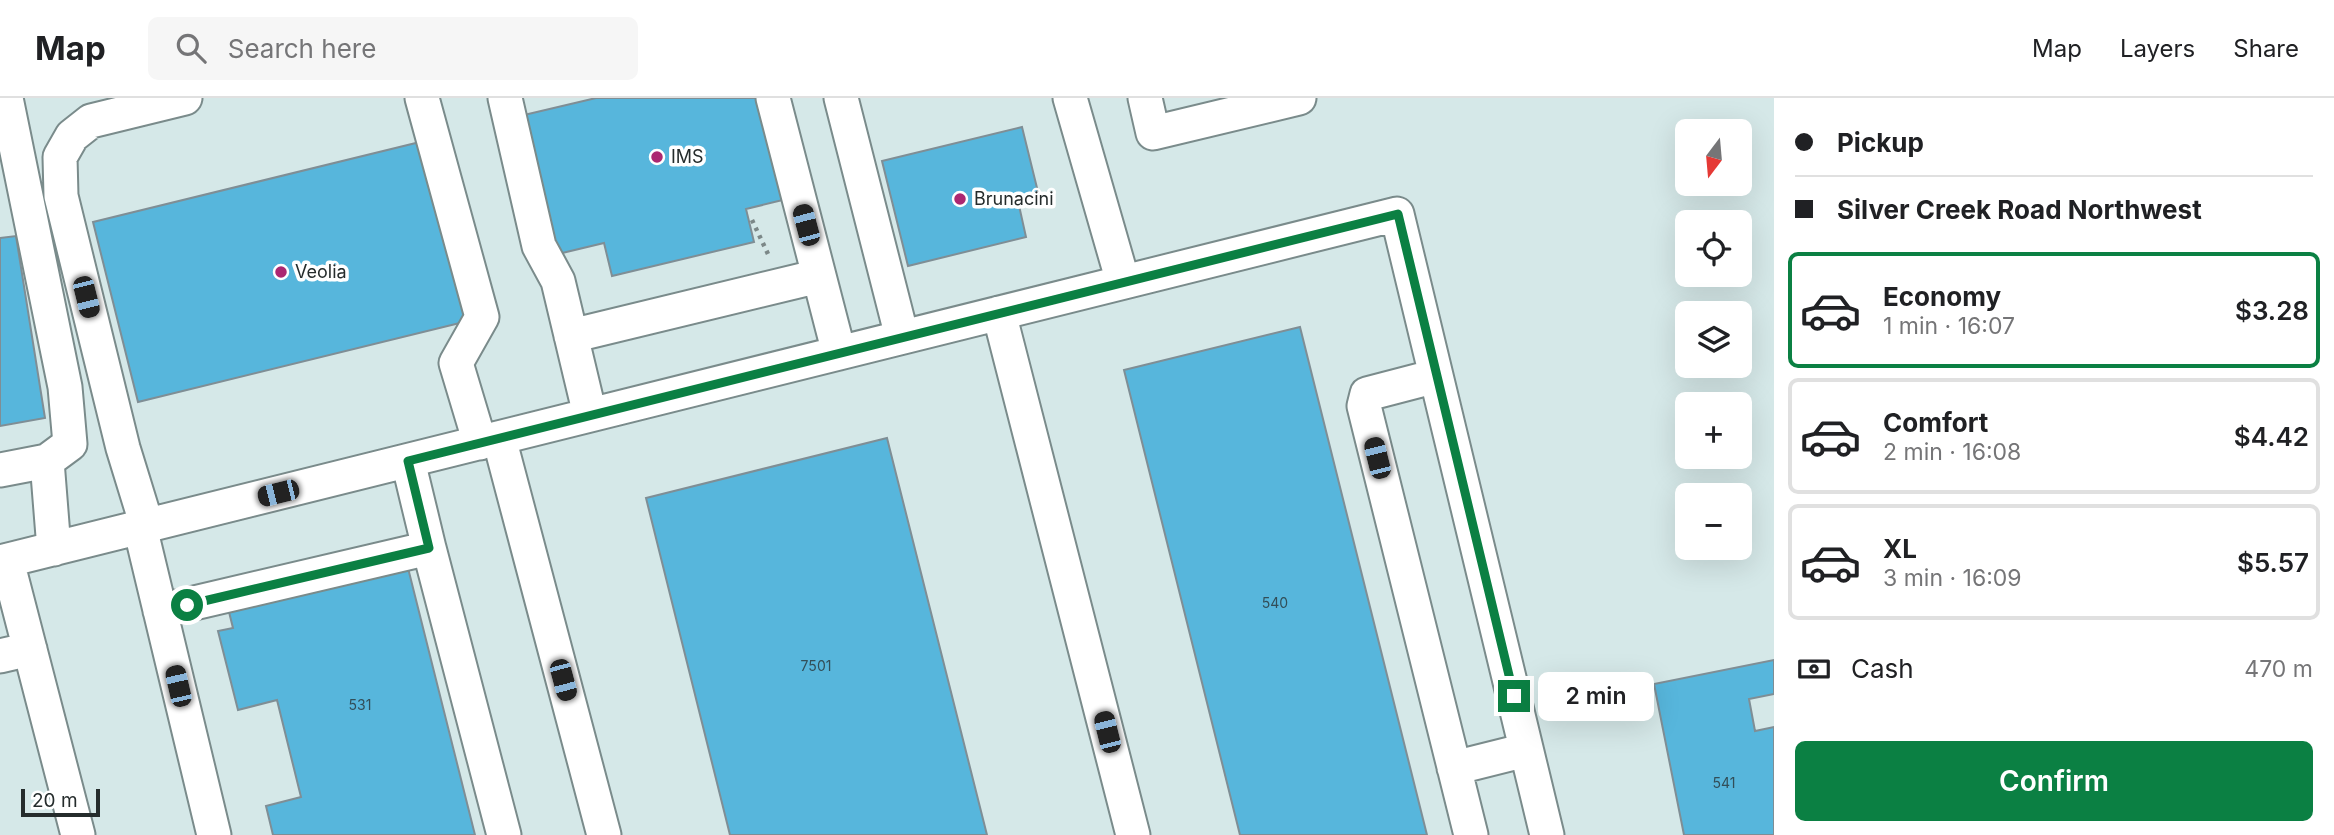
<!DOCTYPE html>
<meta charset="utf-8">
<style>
body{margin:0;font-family:Inter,sans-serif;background:#f6f6f6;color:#202124;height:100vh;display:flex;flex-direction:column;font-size:26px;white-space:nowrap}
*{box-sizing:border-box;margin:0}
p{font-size:23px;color:#757577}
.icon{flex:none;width:38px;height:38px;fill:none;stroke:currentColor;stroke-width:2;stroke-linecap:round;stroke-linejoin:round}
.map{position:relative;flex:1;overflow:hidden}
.drawer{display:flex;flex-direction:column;background:#fff;width:560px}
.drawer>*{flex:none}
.hud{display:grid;align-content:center;height:154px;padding:0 21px;background:#fff}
.needle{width:46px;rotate:196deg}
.controls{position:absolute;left:1675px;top:21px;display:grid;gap:14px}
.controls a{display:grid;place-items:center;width:77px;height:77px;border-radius:10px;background:#fff;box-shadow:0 7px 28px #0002;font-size:35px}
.scale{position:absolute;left:21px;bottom:18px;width:79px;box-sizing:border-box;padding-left:7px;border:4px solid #252c2c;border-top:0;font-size:19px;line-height:24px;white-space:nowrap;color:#252c2c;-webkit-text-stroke:5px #fff;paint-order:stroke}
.end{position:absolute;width:32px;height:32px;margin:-16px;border:9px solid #0b8043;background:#fff;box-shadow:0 0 0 4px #fff}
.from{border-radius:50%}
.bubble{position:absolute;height:49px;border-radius:10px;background:#fff;box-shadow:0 7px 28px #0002;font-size:23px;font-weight:600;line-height:49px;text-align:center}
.car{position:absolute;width:21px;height:42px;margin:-21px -10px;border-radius:9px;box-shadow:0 0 5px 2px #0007;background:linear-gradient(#222 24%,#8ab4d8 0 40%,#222 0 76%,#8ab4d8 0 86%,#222 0)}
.hud b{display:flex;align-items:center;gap:24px;height:66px;font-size:26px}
.hud b+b{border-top:2px solid #e0e0e0}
.hud i{width:18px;height:18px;background:#202124}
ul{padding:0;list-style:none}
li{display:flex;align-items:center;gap:21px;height:116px;margin:0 14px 10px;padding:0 7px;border:4px solid #e0e0e0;border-radius:10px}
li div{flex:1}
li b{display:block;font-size:26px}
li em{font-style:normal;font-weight:600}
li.active{border-color:#0b8043}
li>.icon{width:63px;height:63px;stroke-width:1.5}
.pay{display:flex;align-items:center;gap:18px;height:77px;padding:0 21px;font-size:26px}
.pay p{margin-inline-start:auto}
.action{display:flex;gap:14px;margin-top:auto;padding:14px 21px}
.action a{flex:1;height:80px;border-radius:10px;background:#0b8043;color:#fff;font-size:28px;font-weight:600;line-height:80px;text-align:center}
header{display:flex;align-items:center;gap:42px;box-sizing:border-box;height:98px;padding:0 35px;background:#fff;border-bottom:2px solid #e0e0e0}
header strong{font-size:33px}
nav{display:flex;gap:38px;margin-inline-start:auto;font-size:24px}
.search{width:490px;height:63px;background:#f6f6f6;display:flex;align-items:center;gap:18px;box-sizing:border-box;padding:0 24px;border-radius:10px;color:#757577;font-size:26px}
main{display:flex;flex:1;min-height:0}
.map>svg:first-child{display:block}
.building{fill:#57b6dc;stroke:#7f8e95;stroke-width:2}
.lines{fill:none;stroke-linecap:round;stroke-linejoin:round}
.minor-casing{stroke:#7a8b8b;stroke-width:37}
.path{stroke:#7c8888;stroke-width:4.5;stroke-dasharray:3.5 5;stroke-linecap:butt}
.minor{stroke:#fff;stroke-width:33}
.route{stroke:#0b8043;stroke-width:9}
.poi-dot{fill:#ab2771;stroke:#fff;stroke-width:2.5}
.labels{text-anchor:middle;stroke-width:7;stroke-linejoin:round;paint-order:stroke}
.number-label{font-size:14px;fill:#324e58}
.poi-label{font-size:18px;fill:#252c2c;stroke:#fff;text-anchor:start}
</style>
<header>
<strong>Map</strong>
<div class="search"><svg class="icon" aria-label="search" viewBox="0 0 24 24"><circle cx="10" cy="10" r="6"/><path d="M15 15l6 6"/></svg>Search here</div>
<nav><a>Map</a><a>Layers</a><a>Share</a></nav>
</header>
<main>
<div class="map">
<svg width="1774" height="737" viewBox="0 0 1774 737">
<rect width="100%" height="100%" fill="#d5e8e8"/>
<!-- building -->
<path class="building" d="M596,0h171l24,100 -45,11 8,33 -142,34 -8,-33 -46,11 -34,-139z
M1022,29l17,69 -21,5 8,36 -118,29 -26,-105z
M424,43l44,180 -330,81 -45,-180z
M16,138l29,182 -45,8v-188z
M1300,229l127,508h-187l-116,-465z
M887,340l100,397h-257l-84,-337z
M408,470l67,267h-202l-7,-29 35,-9 -24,-97 -39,10 -20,-79 15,-3 -4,-16z
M1774,562v34l-25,5 6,32 19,-4v108h-90l-30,-151z"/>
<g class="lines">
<defs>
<path id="minor" d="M6,0l59,289 5,57 -23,17
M422,0l60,219 -26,46 24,80
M505,0l34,148 19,35 32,134
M773,0l66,255
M841,0l61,239
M1070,0l53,184
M1145,0l8,35 146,-35
M999,215l134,522
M571,238l248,-60
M1436,278l-69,18 -3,12 107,429
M499,340l105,397
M0,372l47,-9 7,88
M147,428l-24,-78 -62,-252 -1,-39 12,-21 19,-15 94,-23
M140,429l74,308
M429,450l75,287
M7,463l71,274
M0,464l1397,-348 150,621
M160,513l269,-63 -21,-87
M0,558l30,-7
M1454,670l72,-18"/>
</defs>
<!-- minor casing -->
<use href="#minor" class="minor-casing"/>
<!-- path -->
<path class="path" d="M752,122l16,34v5"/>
<!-- minor -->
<use href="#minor" class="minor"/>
</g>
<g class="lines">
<!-- route -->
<path class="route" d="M187,507l242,-57 -21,-87 990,-247 116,482"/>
</g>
<!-- markers -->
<g class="poi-dot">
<circle cx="657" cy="59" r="7"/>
<circle cx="960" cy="101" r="7"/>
<circle cx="281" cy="174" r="7"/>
</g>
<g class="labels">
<!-- number labels -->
<g class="number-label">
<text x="1275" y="510">540</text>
<text x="816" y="573">7501</text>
<text x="360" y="612">531</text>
<text x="1724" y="690">541</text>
</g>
<!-- poi labels -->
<g class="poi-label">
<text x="671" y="65">IMS</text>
<text x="974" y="107">Brunacini</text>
<text x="295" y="180">Veolia</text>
</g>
</g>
</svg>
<div class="controls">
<a><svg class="needle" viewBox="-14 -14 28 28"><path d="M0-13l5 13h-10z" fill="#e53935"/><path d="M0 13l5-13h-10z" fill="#757577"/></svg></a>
<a><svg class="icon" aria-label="locate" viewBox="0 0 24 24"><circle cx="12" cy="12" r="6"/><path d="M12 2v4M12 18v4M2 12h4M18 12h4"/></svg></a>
<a><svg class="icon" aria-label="layers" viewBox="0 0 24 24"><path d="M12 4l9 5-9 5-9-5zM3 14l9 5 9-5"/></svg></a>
<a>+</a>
<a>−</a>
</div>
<div class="scale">20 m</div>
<i class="end from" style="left:187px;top:507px"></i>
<i class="end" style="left:1514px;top:598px"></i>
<div class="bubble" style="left:1538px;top:574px;width:116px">2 min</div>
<i class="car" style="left:806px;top:127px;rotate:345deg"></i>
<i class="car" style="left:86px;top:199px;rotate:166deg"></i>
<i class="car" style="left:1377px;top:360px;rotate:346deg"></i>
<i class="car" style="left:278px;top:395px;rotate:256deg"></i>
<i class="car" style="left:563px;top:582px;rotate:165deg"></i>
<i class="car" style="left:178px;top:588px;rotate:347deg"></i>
<i class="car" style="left:1107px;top:634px;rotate:346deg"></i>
</div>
<section class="drawer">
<div class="hud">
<b><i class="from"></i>Pickup</b>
<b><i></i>Silver Creek Road Northwest</b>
</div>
<ul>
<li class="active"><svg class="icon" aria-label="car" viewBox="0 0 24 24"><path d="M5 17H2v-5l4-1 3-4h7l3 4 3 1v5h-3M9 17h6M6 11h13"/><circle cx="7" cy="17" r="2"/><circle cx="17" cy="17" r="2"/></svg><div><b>Economy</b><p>1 min · 16:07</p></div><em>$3.28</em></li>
<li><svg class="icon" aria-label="car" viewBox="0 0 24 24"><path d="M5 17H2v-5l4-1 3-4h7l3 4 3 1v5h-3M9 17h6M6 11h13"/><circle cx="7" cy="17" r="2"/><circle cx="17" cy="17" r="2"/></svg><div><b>Comfort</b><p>2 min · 16:08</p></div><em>$4.42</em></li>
<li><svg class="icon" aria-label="car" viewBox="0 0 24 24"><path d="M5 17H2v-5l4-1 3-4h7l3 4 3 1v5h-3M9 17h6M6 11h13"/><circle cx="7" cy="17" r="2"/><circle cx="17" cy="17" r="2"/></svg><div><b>XL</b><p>3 min · 16:09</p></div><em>$5.57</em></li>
</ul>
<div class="pay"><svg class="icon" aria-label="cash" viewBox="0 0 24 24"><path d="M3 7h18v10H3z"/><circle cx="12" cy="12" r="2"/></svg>Cash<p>470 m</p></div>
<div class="action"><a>Confirm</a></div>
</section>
</main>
